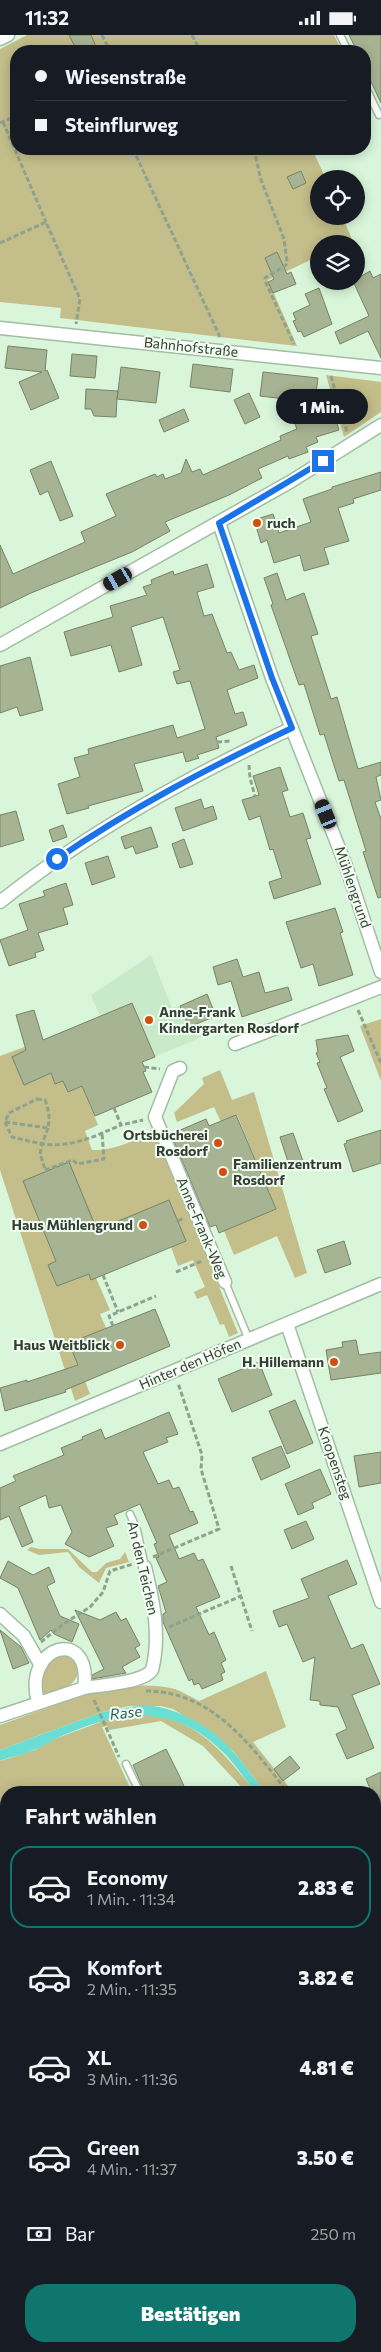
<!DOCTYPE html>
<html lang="de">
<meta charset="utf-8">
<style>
body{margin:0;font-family:Commissioner,sans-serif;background:#242831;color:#f1f3f6;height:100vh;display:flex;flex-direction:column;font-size:19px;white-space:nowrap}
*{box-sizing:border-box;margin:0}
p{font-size:16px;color:#9ea1a6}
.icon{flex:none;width:28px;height:28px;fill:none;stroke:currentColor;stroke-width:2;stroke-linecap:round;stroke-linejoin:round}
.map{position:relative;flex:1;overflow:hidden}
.panel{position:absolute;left:0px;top:1751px;width:381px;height:566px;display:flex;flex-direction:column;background:#171b24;border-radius:20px 20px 0 0;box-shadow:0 2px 12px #0003}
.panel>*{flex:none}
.top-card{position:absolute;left:10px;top:10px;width:361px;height:110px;border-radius:20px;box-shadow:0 2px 12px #0003;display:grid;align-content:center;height:110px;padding:0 25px;background:#171b24}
.fabs{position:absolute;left:310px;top:135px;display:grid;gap:10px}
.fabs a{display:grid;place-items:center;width:55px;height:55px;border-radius:50%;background:#171b24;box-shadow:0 2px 12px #0003;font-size:25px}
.end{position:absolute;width:22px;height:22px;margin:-11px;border:6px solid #1a73e8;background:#fff;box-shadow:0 0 0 2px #fff}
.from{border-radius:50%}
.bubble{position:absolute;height:35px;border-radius:18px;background:#171b24;box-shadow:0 2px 12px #0003;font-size:16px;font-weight:800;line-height:35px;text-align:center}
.car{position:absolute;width:15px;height:30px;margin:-15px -8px;border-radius:6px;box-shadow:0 0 4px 1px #0007;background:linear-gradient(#222 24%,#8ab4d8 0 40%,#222 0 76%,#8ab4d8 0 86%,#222 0)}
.top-card b{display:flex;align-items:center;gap:18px;height:48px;font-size:19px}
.top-card b+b{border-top:1px solid #363941}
.top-card i{width:12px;height:12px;background:#f1f3f6}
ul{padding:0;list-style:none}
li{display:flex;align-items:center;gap:15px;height:82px;margin:0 10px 8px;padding:0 15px;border:2px solid transparent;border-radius:20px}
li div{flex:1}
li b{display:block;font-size:19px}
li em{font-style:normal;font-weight:800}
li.on{border-color:#0f766e}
li>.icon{width:45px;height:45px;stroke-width:1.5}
h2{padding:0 25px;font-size:22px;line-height:60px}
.pay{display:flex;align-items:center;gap:12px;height:55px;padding:0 25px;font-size:19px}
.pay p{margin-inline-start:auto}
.button{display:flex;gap:10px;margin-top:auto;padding:10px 25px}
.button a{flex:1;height:58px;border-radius:20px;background:#0f766e;color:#fff;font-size:20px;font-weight:800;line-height:58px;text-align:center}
.status{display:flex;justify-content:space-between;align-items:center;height:35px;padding:0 25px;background:#171b24;direction:ltr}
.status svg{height:14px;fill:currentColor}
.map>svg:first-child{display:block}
.built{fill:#c8eac9}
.green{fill:#c3be8a}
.water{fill:#6bded4}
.building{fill:#a7b493;stroke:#778364}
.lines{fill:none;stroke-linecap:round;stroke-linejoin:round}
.lane-casing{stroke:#a1bda2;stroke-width:9}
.street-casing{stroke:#a1bda2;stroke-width:15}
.secondary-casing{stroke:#a1bda2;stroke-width:21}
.path{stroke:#8ea38f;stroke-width:3;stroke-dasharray:5 2.5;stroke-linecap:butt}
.lane{stroke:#fff;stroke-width:6}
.street{stroke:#fff;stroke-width:12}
.secondary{stroke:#fff;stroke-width:19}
.route{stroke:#1a73e8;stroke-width:6}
.poi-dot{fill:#d34e0c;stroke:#f2fdf2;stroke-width:2}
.labels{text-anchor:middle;stroke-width:4;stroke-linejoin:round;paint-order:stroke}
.street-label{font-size:14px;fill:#343f34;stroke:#f2fdf2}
.poi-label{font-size:14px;font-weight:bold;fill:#343f34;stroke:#f2fdf2;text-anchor:end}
.water-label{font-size:15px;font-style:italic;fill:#2e5f5b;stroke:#f2fdf2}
</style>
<div class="status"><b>11:32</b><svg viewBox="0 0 49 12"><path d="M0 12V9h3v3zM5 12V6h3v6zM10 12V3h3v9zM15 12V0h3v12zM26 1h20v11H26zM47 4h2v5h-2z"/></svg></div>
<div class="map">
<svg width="381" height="2317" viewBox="0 0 381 2317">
<rect width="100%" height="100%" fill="#d9f6da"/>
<!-- built -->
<path class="built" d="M151,920l21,53 8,-2 8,21 9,-3 5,13 -60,25 4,9 -23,9 -14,-67 -9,3 -9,-21z
M0,1747l132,10 -126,1v553h176l3,6h-185v-421l4,-2 -4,-4z
M375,2281l6,15v21h-70l4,-6h60z"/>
<!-- green -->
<path class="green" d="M27,0h307l8,16h-326v98h296l14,30h-7v37h23l12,28h-35v12l-51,24 29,66 -237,-28 1,-10 -61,-6v-253z
M326,340l55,7v30l-37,25z
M381,984v62l-21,-55z
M38,1007l17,42 8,-3 5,11 14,-6 16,39 -13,6 7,19c22,1 44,-9 62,-22l84,205 -9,4 -5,-13 -4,1 -13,-30 -10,4 -3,-7 11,-5 -12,-27 -15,6 -7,-19 -2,-47 -72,30 -74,-49 42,102 24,-9 7,4 14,32 -10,4 6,14 -36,15 20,51 -15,7 -75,-231v-114z
M220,1035l12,30 22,-8 53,181 -12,5 -18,-42 -43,19 -10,-24 52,-22 -39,-94 -16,7 -7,-15 -37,15 -3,-9 30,-29 -2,-6z
M31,1512l9,2h28l24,23h5l9,-9 14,-4 5,-7 4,10 -23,6 -7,15 -20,-16 -11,-15 -29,3 -12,-5z
M66,1620c30,15 -2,43 -23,38 -4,-13 4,-26 11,-36z
M266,1636l20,56 -33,15 40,50h-28l-32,-41 -23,-19 -37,-23 -12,-3h-32l-27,6 -102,38v-25c54,-18 116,-50 175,-36 8,3 16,8 24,12z
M144,1680c53,2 81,39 111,77h-9l-43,-46 -42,-25 -52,9 -2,-4 -5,1 30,65 -126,1v34l-6,3v-69l35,-11 17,-10 54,-20z
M375,1809h6v20l-6,1z
M0,1890l6,7v129l-2,2 2,5v50l-6,2z"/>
<!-- water -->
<path class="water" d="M144,1670c28,1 63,19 82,39 15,15 26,32 39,48h-10c-9,-11 -18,-25 -28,-36 -54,-56 -110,-46 -174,-16 -6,3 -11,7 -17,9 -11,6 -24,7 -36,12v-11l102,-38z"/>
<!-- building -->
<path class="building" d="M69,0h22l7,16h-21z
M349,0h32v68l-16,-34v-18h-8z
M301,136l5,12 -13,6 -6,-12z
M277,217l10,22 4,-2 5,12 -23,9 -5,-11 6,-3 -9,-21z
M370,236l3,7 8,-4v84l-13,-27 -28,13 -5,-12 34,-16 -16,-35z
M319,253l13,36 -28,13 -3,-6 -3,1 -5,-11 3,-1 -3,-7 17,-8 -5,-11z
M8,311l39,4 -2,21 2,-1 12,28 -28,12 -12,-28 23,-10 -37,-4z
M72,319l25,2 -2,22 -25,-2z
M193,329l40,5 -3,23 -40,-5z
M121,332l39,5 -4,31 -39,-4 -1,18 -22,-1 -3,-7h-6l1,-20 32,2 -1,8z
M263,337l55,6 -5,39 20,-7 6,20 -23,7 2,5 -12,5 2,5 -19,7 -1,-3 -30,13 4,9 -33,17 -64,27 5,9 -38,21 -101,41 -31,15v-63l13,29 72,-32 -4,-10 35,-16 -10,-22 49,-20 2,3 6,-3 2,5 16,-6 5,-14 6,13 8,-3 3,6 78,-35 -1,-4 17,-7 -12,-30 -25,-3z
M249,358l11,24 -15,7 -11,-24z
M184,374l5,12 -25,11 -5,-12z
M51,426l22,55 -13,5 -12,-30 -8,4 -10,-25z
M381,437v18l-28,9 1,4 -16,5 11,33 -25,7 5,16 -25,7 -4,-16 -26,8 -7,-23 -6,3 -5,-17 4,-8 13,-4 6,19 32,-11 -8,-23 29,-10v-2z
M207,529l7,23 -17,5 7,24 8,-2 15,39 4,-1 8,18 15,-5 4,13 -31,12 8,24 8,-2 4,13 -31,12 3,11 -22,7 2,3 -13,4 -3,-10 -49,12 9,27 -55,15 1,2 -22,6 -9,-30 22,-7 -6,-19 15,-4 -1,-5 85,-24 4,13 28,-9 -15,-48 -13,3 -4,-12 7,-2 -17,-53 -32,10 11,38 -23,7 -8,-27 -40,11 -7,-24 49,-15 -3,-11 37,-11 -4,-8 9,-3 -1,-4 22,-9 1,4z
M277,538l9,27 18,-7 14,41 -7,2 20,63 6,-2 21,72 23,-7v13l-5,2 5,23 -6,2 6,17v78l-3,1 -15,-46 3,-1 -22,-71 -5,1 -15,-47 -4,1 -16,-51 -5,1 -28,-80 2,-1 -9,-26z
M30,622l13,53 -23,6 -3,-9 -17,6v-47z
M280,732l8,23 -6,2 8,25 13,-4 8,25 -5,1 15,45 -47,15 -5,-17 13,-4 -9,-29 -3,1 -10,-34 -11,4 -7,-20 17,-5 -6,-19z
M201,764l3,10 9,-3 4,13 -34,12 -8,-23z
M16,776l8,29 -24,7v-32z
M63,790l4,12 -14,5 -4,-12z
M151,792l7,20 -22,7 -3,-8 -8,3 -4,-12z
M184,804l9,25 -13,4 -8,-24z
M108,821l7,21 -23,8 -7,-22z
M66,848l7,22 -10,3 5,16 -30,9 6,17 -9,3 1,4 -27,9 -9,-26 28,-10 -9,-26 26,-8 -2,-5z
M335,873l8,24 -3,1 13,42 -34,11 -6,-22 -12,4 -15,-46z
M237,924l6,18 16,-5 6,21 23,-6 4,13 -50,17 -11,-36 -13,4 -5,-18z
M207,959l9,22 -27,11 -9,-21z
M132,968l23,54 -13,5 4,9 -3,1 9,20 -57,24 -13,-30 -14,6 -5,-11 -8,3 -4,-11 -27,12 -12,-28 14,-7 -10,-35 18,-5 9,30z
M348,1000l6,16 -14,6 23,54 -25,11 -14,-33 3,-1 -10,-25 3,-1 -4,-9 2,-1 -2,-12z
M236,1080l40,94 -57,24 -3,-8 -6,2 -39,-93 35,-15 3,7z
M381,1095v33l-28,9 -9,-28 3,-1 -1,-2z
M293,1098l11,31 -14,4 -10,-31z
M69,1127l28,68 72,-30 17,41 -95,39 -2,-6 -32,12 -9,-21 8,-4 -33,-80z
M344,1206l7,23 -26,9 -8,-23z
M155,1274l15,37 -105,44 1,2 -61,19 -5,-23 27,-8v2l51,-17 -9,-22z
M356,1305l3,15 22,-3v21l-50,7 -5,-30 17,-3 -1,-5z
M259,1327l13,33 -40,17 -14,-33z
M295,1365l18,43 -26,11 -18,-43z
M169,1377l9,22 -12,4 2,4 -25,10 15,32 11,-4 4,9 6,-2 11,25 3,-1 5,12 -29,12 10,24 15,-6 4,8 5,-2 17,38 -24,10 13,28 5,-3 12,28 -5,3 4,9 -4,2 2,6 -21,9 -3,-6 -5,2 -2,-6 -3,2 -26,-59v-8l3,-2 -8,-26 9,-4 -11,-24 3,-1 -5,-13 3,-1 -17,-39 -26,11 4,9 -12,4 8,18 -25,11 -24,-13 7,-12 -11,-27 -12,3 -3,-13 -27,12 14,35 -11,5 -13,-31 -9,4v-32l16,-7 -3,-5 51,-21 -3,-7 22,-9 -1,-2 19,-8 4,10z
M281,1411l9,21 -29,13 -9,-22z
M381,1417v31l-22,4 -5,-31z
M320,1434l11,25 -19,9 2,5 -16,7 -13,-31z
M306,1486l8,18 -22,10 -8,-19z
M347,1525l10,24 -29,12 23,53 12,-5 17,40 -28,11 22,53 -27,11 -11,-25 11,-5 -9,-22 -18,-2v-4l-10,-1 5,-43 -12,5 -16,-38 -8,3 -6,-16 36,-13 -8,-19z
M8,1526l25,14 16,-8 6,15 -8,4 13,30 19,8 -7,18 -18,-8 -3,-4 -11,10 -22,-52 -18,-10z
M75,1575l25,10 16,-8 5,9 5,-3 14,27 -5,3 5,9 -18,10 4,6 -34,6v-4l12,-6z
M0,1595l21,17 8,16 -16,6z
M166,1714l13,26 8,18h-41l-6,-12 -7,-16z
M290,1721l10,12 -17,13 -9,-12z
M381,1737v42l-6,-14v-7h-3l-6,-14z"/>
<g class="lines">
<defs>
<path id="lane" d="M340,0l8,16
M365,51l14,29
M225,1247l24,58
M130,1479l7,16 8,37
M126,1729l14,29
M0,1802l6,-3
M0,1881l6,7
M0,2270l6,1
M32,2311l4,6"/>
<path id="street" d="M0,4l8,-4
M0,293l381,40
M219,488l53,155 74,188 35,106
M0,610l290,-163 91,-57
M0,867c89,-71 189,-125 292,-174
M235,1009l146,-57
M180,1033l-7,3 -18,46 70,165
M287,1289l94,278
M0,1409l381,-160
M0,1579l24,22 16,28
M84,1653c17,-3 59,-5 68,-18 9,-35 1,-70 -7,-103
M0,1681l84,-28c9,-62 -62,-44 -46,14
M375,1958l6,-2
M0,2097l6,-2"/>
<path id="secondary" d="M375,2202l6,-9
M296,2317l4,-6"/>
</defs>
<!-- lane casing -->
<use href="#lane" class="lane-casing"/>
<!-- street casing -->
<use href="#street" class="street-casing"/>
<!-- secondary casing -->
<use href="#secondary" class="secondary-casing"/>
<!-- path -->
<path class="path" d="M102,0l7,14
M192,0l8,16
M3,87l43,100
M0,88l16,-7
M133,114l87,188
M254,114l7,31 23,59 3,23 -1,3 -21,13v3l29,63
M0,208l46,-21 34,77 -4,25
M331,341l16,56
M217,707l14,-1
M249,730l1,13 5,18
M358,975l23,53
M144,1032l16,2
M37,1064l8,1c4,10 5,17 3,28l-43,-6 4,-9z
M114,1073l7,17 22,-5
M5,1087l7,15 30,7 -2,10 6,18
M48,1093l-6,16c30,4 53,-8 79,-19
M45,1135l28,-10 4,4 27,-5 -2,-26
M178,1186l6,-3
M176,1237l26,-11
M103,1240l15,37
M113,1291l-4,-10 47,-20
M153,1522l66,-28 -18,-60 1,-14 -24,-72
M231,1531l21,65
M169,1592l72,-31
M41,1607l21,-17 28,-18 13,-15 7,-21 23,-7
M146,1656c66,0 105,54 142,102
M94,1665l25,57
M375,1813l6,-1
M377,1928l4,9
M123,2311l3,6"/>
<!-- lane -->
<use href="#lane" class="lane"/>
<!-- street -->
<use href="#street" class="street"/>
<!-- secondary -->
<use href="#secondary" class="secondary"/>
</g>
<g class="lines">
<!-- route -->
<path class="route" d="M57,824c74,-51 153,-92 235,-131l-20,-50 -53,-155 104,-62"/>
</g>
<!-- markers -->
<g class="poi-dot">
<circle cx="257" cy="488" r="5"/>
<circle cx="149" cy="985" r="5"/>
<circle cx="218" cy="1108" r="5"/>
<circle cx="223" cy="1137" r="5"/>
<circle cx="143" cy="1190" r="5"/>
<circle cx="120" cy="1310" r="5"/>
<circle cx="334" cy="1327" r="5"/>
</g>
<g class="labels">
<!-- street labels -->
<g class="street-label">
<text transform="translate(191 312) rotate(6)" y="5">Bahnhofstraße</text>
<text transform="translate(353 852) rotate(71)" y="5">Mühlengrund</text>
<text transform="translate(202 1193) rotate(67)" y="5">Anne-Frank-Weg</text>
<text transform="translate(190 1329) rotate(-23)" y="5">Hinter den Höfen</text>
<text transform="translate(335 1428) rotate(71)" y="5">Knopensteg</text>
<text transform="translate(143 1533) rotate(77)" y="5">An den Teichen</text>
</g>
<!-- poi labels -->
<g class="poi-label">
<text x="267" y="493" text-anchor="start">ruch</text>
<text x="159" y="982" text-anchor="start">Anne-Frank<tspan x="159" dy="16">Kindergarten Rosdorf</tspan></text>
<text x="208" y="1105">Ortsbücherei<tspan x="208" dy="16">Rosdorf</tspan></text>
<text x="233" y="1134" text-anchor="start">Familienzentrum<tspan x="233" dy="16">Rosdorf</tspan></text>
<text x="133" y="1195">Haus Mühlengrund</text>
<text x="110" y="1315">Haus Weitblick</text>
<text x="324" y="1332">H. Hillemann</text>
</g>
<!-- water labels -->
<g class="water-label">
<text transform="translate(126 1678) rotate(-6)" y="5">Rase</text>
</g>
</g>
</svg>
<div class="fabs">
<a><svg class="icon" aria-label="locate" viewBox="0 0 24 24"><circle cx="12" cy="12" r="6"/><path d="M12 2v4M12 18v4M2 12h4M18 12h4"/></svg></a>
<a><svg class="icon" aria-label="layers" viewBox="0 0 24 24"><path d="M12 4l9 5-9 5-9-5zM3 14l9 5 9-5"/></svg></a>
</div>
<i class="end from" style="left:57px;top:824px"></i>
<i class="end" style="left:323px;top:426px"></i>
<div class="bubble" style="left:276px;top:354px;width:92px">1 Min.</div>
<i class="car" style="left:118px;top:544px;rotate:240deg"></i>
<i class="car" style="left:326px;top:779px;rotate:338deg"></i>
<div class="top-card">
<b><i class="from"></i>Wiesenstraße</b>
<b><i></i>Steinflurweg</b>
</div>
<section class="panel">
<h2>Fahrt wählen</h2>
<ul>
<li class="on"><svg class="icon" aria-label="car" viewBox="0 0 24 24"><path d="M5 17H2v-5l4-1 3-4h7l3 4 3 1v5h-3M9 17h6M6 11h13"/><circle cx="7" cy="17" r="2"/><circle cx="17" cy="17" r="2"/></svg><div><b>Economy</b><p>1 Min. · 11:34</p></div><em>2.83 €</em></li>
<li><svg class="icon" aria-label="car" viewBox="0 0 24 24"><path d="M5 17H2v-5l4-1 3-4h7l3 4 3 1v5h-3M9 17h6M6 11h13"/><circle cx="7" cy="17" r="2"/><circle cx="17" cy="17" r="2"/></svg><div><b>Komfort</b><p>2 Min. · 11:35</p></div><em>3.82 €</em></li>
<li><svg class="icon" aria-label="car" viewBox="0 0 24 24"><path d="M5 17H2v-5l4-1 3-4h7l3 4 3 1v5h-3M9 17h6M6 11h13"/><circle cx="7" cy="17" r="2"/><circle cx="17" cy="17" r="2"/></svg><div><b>XL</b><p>3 Min. · 11:36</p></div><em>4.81 €</em></li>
<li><svg class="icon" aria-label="car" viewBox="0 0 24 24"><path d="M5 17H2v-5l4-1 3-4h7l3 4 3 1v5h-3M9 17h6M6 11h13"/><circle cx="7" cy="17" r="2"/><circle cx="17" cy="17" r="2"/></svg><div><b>Green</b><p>4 Min. · 11:37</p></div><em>3.50 €</em></li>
</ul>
<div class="pay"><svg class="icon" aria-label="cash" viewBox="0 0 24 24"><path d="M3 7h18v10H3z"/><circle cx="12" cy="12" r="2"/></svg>Bar<p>250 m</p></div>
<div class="button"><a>Bestätigen</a></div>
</section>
</div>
